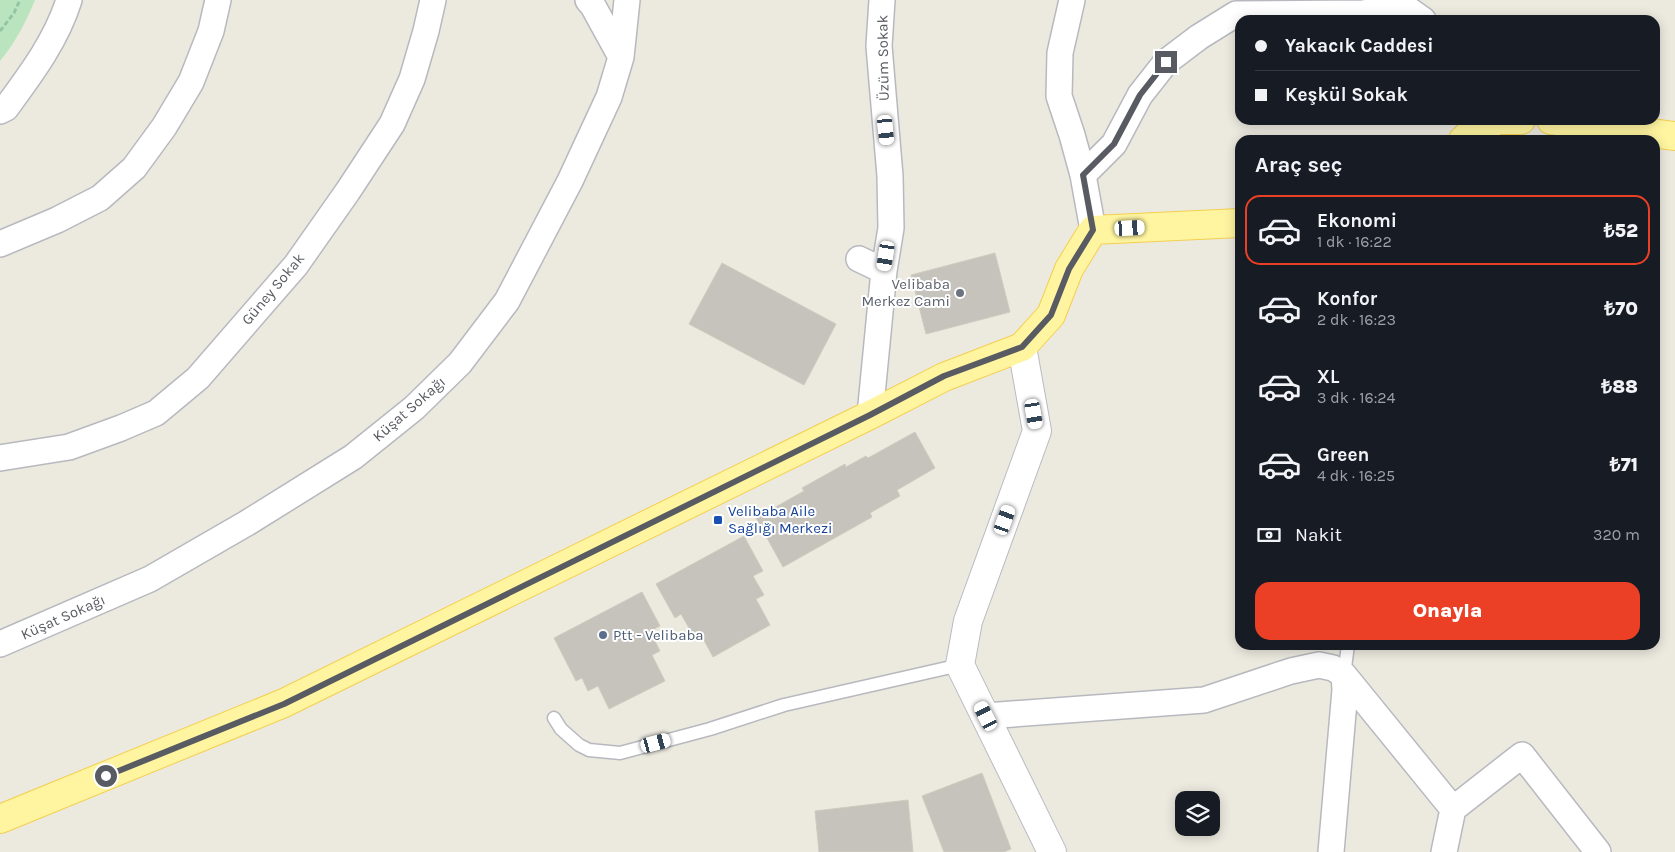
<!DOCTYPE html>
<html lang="tr">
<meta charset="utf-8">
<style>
body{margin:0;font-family:Karla,sans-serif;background:#20242c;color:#f1f3f6;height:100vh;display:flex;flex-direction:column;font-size:19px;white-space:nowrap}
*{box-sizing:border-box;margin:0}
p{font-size:16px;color:#9ea1a6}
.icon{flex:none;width:28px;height:28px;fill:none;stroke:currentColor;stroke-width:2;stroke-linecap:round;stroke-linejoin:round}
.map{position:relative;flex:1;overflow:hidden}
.sheet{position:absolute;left:1235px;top:135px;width:425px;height:515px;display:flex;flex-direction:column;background:#171b24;border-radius:15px;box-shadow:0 2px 12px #0003}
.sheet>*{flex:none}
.guide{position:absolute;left:1235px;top:15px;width:425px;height:110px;border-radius:15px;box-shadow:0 2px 12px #0003;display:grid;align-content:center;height:110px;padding:0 20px;background:#171b24}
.buttons{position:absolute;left:1175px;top:791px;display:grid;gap:10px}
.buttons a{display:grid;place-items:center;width:45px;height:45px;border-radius:10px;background:#171b24;box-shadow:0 2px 12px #0003;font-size:25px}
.end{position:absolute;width:22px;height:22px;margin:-11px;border:6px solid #585b61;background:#fff;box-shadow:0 0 0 2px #fff}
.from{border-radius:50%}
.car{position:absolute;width:15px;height:30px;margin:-15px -8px;border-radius:6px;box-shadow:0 0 4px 1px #0007;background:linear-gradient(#fff 24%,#345 0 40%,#fff 0 76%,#345 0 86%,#fff 0)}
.guide b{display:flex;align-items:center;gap:18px;height:48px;font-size:19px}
.guide b+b{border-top:1px solid #363941}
.guide i{width:12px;height:12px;background:#f1f3f6}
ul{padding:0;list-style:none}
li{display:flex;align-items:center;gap:15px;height:70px;margin:0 10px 8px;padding:0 10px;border:2px solid transparent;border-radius:15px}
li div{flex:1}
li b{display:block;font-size:19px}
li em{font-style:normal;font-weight:800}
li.active{border-color:#eb4025}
li>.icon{width:45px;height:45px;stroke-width:1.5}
h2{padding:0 20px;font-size:22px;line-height:60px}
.pay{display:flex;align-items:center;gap:12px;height:55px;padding:0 20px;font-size:19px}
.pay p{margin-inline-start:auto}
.action{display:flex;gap:10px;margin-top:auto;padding:10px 20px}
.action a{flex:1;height:58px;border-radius:15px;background:#eb4025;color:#fff;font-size:20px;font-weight:800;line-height:58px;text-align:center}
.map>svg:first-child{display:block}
.green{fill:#bae4bd}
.building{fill:#c6c3bc;stroke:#d0cbbd}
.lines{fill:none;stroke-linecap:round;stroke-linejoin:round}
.lane-casing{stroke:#b7b9bf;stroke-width:15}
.street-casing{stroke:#b7b9bf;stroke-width:28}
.secondary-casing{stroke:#b8bbc2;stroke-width:30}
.primary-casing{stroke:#f3cf50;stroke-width:30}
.path{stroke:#93c5a4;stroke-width:3;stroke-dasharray:5 2.5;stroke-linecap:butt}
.lane{stroke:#fff;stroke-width:12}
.street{stroke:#fff;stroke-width:25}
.secondary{stroke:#fff;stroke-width:28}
.primary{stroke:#fff5a0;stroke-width:28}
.route{stroke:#585b61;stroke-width:6}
.worship-dot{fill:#6b7280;stroke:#fff;stroke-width:2}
.transit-dot{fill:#1a4fb4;stroke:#fff;stroke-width:2}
.service-dot{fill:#5c6f8a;stroke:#fff;stroke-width:2}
.labels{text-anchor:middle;stroke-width:4;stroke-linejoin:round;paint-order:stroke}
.street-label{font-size:15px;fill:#585b61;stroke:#fff}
.worship-label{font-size:15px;fill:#5b616d;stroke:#fff;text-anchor:end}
.transit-label{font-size:15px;fill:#164399;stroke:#fff;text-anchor:start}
.service-label{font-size:15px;fill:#4e5e75;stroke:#fff;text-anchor:start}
</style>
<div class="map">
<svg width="1675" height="852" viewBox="0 0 1675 852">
<rect width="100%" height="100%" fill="#eceadf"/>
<!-- green -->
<path class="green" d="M0,0h35c-9,22 -20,43 -35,61z"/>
<!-- building -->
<path class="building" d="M995,253l15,59 -84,22 -15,-59z
M722,263l114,61 -32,61 -115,-61z
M915,432l20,36 -38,22 3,6 -30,17 2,4 -89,50 -27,-49 48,-27 -2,-3 43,-24 1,3 20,-11 2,2z
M744,536l19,35 -10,5 11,19 -8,4 14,26 -57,32 -14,-26 -6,4 -12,-21 -6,4 -19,-34z
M642,592l18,34 -10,5 10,20 -8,4 13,26 -56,28 -11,-23 -10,5 -6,-13 -6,3 -22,-43z
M982,773l29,76 -7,3h-60l-22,-56z
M908,800l5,52h-94l-4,-41z"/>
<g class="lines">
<defs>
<path id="lane" d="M1344,675l4,-30
M554,718l7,11 18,16 10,5 31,3 90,-24 74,-24 176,-40"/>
<path id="street" d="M588,0l5,6 28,51
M1072,0l-12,53 -1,43 13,39 11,40 10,55
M0,111l6,-3c25,-34 50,-67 63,-108
M1083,175l31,-31 26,-49 26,-33 33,-25 37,-23 127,-1 23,-4 23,1 14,10
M0,244l57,-24 43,-22 34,-30 30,-41 27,-45 20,-51 7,-31
M859,259l25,12
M870,415l14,-144 7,-43 -1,-52 -11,-130 3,-46
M0,458l69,-11 52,-19 35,-15 42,-35 98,-113 52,-74 44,-67 20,-45 14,-48 7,-31
M0,644l150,-65 97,-56 106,-66 61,-49 46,-45 47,-62 63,-120 39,-84 12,-40 6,-57
M1344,675l109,134
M986,716l218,-16 87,-29 28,-6 14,3 11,7 1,15 -14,162
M1444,852l9,-43 69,-54 76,97"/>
<path id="secondary" d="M1022,347l15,84 -69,190 -8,44 92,187"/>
<path id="primary" d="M1551,120l124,16
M1463,140l9,-8 26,-12h23
M0,819l284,-116 586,-288 74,-38 78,-30 29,-32 18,-46 24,-39 147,-7"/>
</defs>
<!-- lane casing -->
<use href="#lane" class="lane-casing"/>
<!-- street casing -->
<use href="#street" class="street-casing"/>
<!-- secondary casing -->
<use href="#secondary" class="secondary-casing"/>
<!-- primary casing -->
<use href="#primary" class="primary-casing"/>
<!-- path -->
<path class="path" d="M0,31l14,-18 6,-13"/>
<!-- lane -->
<use href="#lane" class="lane"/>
<!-- street -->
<use href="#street" class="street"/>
<!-- secondary -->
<use href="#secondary" class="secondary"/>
<!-- primary -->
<use href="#primary" class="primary"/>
</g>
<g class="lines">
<!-- route -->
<path class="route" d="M106,776l178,-72 586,-289 74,-39 78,-29 29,-32 18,-46 24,-39 -10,-55 31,-31 26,-49 26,-33"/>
</g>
<!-- markers -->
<circle class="worship-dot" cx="960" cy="293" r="5"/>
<rect class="transit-dot" x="713" y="515" width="10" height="10" rx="2.5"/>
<circle class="service-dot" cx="603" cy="635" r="5"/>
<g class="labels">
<!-- street labels -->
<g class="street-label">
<text transform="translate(883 58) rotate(-91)" y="5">Üzüm Sokak</text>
<text transform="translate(273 289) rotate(-50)" y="5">Güney Sokak</text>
<text transform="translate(409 409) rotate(-41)" y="5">Küşat Sokağı</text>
<text transform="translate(63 617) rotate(-24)" y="5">Küşat Sokağı</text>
</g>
<!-- worship labels -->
<g class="worship-label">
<text x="950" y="289">Velibaba<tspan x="950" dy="17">Merkez Cami</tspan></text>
</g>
<!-- transit labels -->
<g class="transit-label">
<text x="728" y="516">Velibaba Aile<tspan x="728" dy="17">Sağlığı Merkezi</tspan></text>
</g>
<!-- service labels -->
<g class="service-label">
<text x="613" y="640">Ptt - Velibaba</text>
</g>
</g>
</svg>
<div class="buttons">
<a><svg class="icon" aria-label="layers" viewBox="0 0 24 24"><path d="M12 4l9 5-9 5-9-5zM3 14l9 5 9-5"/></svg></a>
</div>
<i class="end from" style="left:106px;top:776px"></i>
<i class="end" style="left:1166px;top:62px"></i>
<i class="car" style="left:886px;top:130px;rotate:174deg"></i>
<i class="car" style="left:1130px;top:228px;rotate:87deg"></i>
<i class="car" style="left:886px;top:256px;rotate:189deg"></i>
<i class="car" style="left:1034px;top:414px;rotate:170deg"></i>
<i class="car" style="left:1005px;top:520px;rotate:20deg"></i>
<i class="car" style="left:986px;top:716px;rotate:333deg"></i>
<i class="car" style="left:656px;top:743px;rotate:75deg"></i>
<div class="guide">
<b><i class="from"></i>Yakacık Caddesi</b>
<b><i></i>Keşkül Sokak</b>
</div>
<section class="sheet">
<h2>Araç seç</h2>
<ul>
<li class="active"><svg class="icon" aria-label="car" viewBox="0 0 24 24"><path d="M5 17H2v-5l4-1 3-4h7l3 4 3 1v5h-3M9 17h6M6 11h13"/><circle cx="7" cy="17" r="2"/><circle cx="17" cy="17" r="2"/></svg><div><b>Ekonomi</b><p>1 dk · 16:22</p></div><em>₺52</em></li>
<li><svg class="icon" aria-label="car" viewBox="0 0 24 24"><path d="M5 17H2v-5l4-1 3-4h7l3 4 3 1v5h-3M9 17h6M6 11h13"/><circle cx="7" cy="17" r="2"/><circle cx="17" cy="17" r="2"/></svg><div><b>Konfor</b><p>2 dk · 16:23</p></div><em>₺70</em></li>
<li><svg class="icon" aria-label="car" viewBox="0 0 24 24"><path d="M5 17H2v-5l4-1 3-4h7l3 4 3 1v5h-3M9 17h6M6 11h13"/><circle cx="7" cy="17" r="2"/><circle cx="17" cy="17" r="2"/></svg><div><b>XL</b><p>3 dk · 16:24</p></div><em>₺88</em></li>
<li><svg class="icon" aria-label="car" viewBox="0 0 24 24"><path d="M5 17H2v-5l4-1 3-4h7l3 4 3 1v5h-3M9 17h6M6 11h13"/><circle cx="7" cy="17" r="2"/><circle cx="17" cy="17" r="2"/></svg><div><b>Green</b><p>4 dk · 16:25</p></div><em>₺71</em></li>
</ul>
<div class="pay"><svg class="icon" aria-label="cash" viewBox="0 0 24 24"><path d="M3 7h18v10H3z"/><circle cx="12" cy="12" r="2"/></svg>Nakit<p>320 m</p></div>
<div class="action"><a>Onayla</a></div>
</section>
</div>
